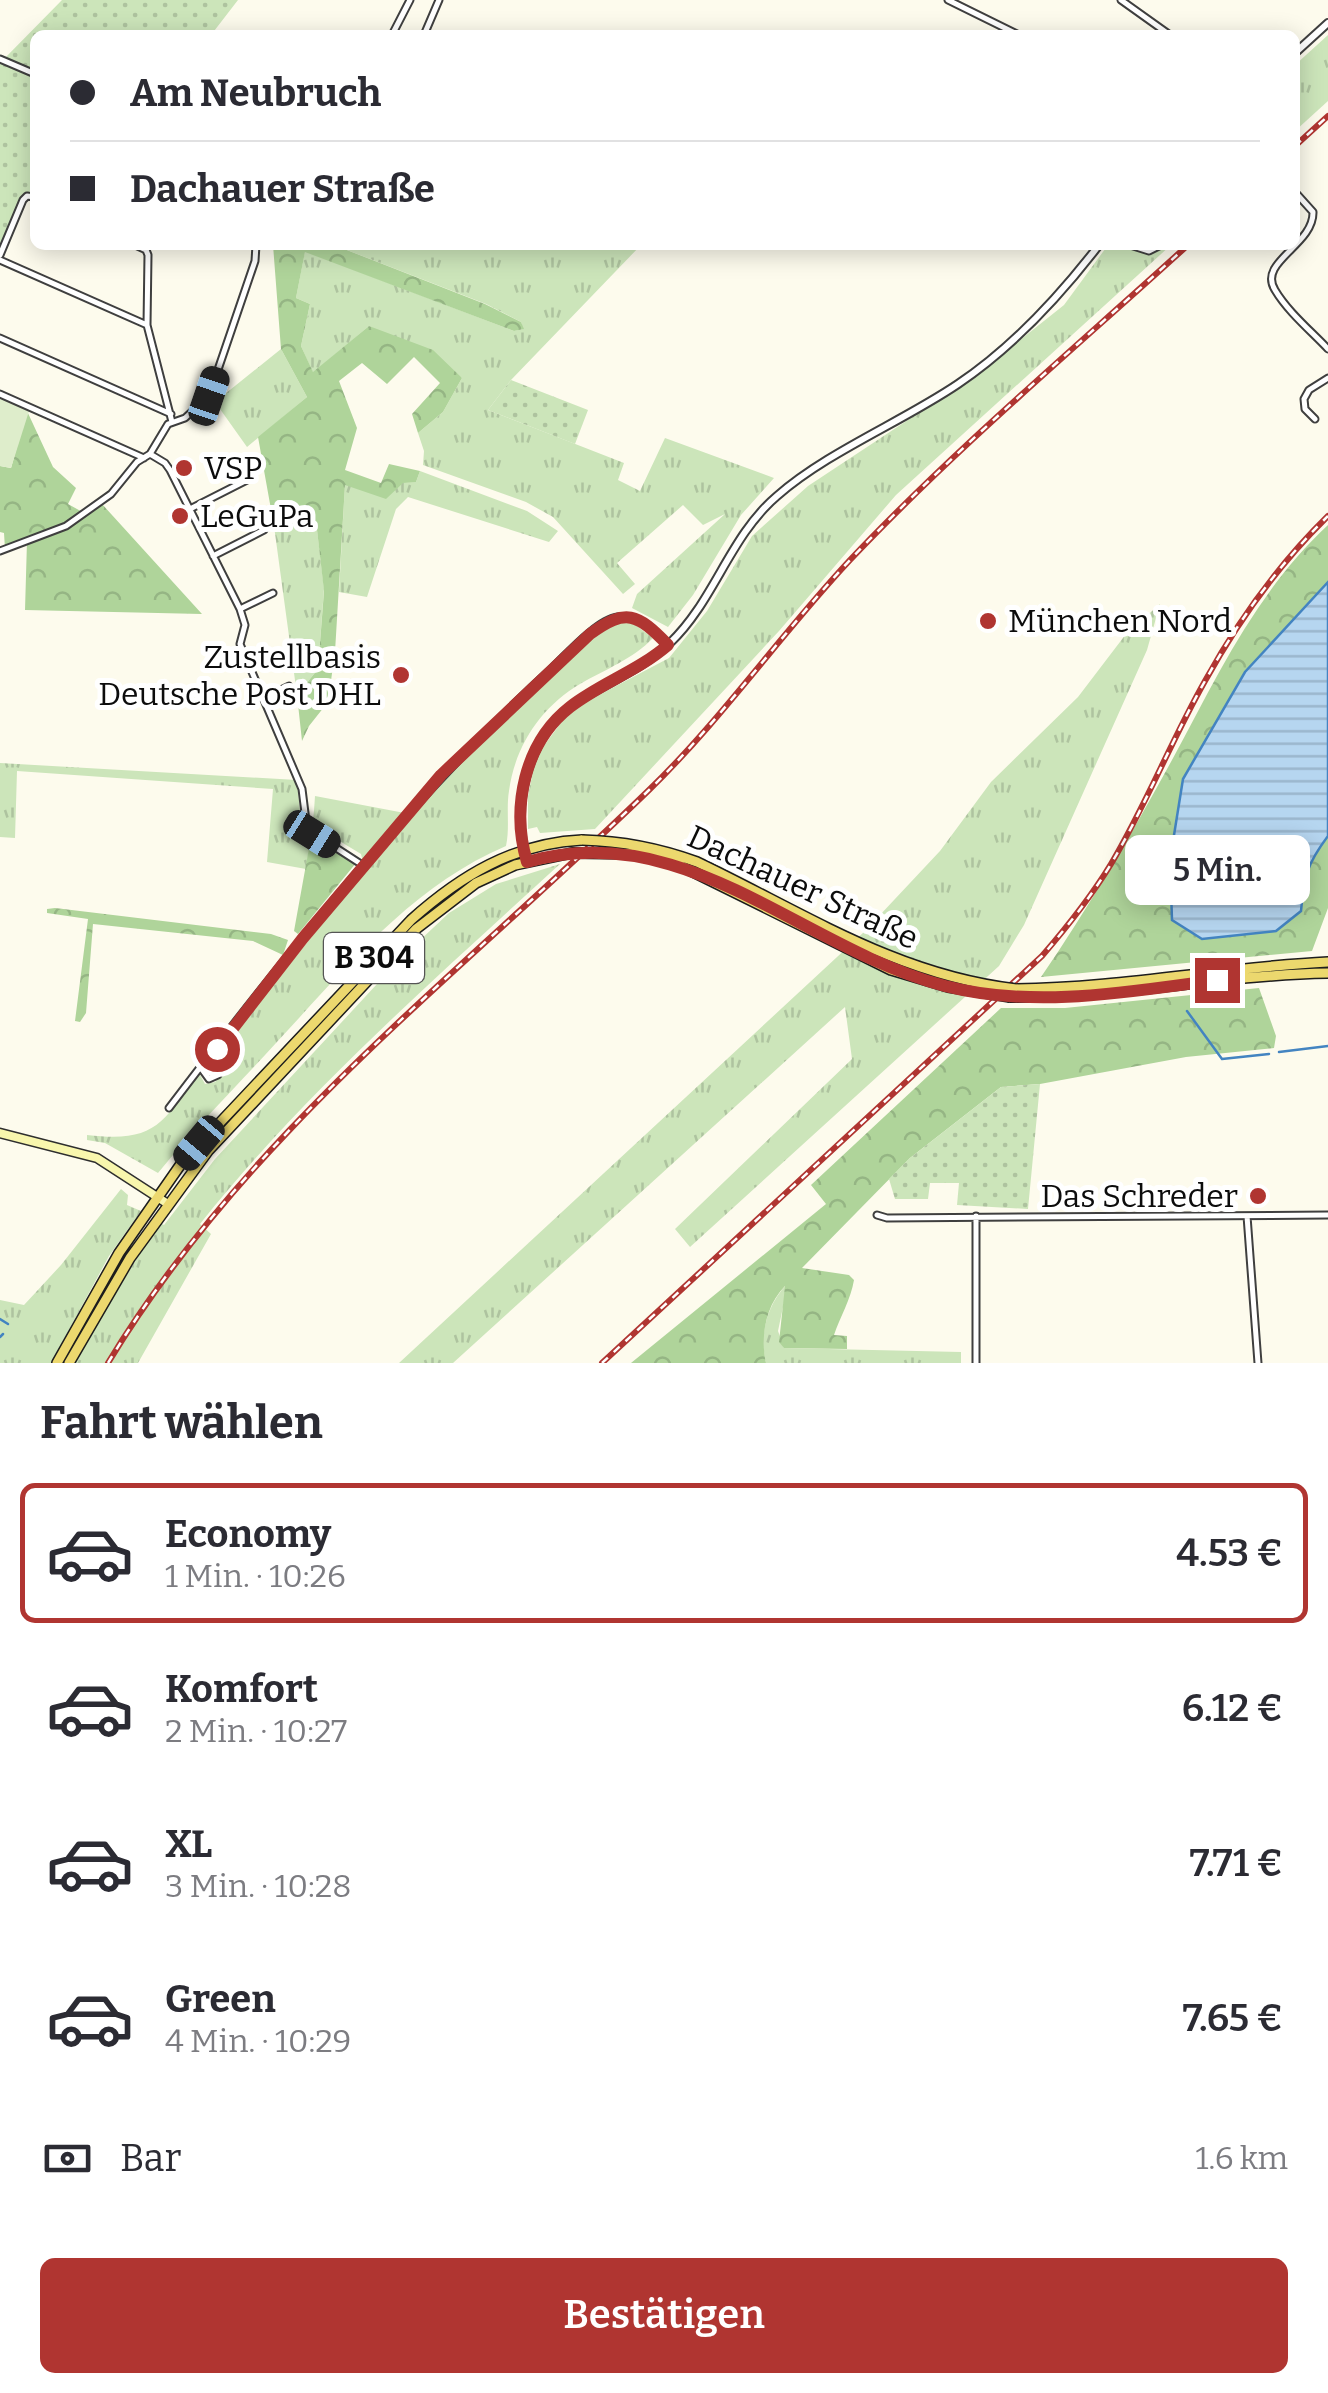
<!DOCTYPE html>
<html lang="de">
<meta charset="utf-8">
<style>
body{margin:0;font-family:Bitter,serif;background:#f7f7f7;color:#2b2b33;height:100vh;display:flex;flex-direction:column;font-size:38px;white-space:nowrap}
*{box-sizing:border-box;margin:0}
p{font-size:32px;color:#7c7c81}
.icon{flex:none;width:55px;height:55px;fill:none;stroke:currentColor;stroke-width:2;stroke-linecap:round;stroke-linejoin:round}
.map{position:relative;height:1363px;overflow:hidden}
.side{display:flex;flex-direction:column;background:#fff;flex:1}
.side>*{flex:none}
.hud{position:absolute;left:30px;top:30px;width:1270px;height:220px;border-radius:15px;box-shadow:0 5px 25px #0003;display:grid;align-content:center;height:220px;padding:0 40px;background:#fff}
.end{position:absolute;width:45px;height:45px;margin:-22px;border:12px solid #b03531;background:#fff;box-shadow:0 0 0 5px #fff}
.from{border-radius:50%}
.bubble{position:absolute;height:70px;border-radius:15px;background:#fff;box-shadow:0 5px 25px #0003;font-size:32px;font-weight:600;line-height:70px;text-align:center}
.car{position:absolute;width:30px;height:60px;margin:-30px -15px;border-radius:12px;box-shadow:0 0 8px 2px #0007;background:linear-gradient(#222 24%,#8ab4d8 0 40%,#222 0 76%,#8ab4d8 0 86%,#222 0)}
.hud b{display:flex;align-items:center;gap:35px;height:95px;font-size:38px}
.hud b+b{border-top:2px solid #e1e1e2}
.hud i{width:25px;height:25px;background:#2b2b33}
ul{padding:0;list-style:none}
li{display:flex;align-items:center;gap:30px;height:140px;margin:0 20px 15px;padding:0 20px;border:5px solid transparent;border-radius:15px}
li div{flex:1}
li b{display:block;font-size:38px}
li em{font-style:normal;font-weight:600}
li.active{border-color:#b03531}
li>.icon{width:90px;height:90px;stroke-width:1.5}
h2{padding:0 40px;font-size:45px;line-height:120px}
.pay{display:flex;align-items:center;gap:25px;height:110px;padding:0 40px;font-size:38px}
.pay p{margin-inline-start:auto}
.primary-button{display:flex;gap:20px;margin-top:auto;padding:20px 40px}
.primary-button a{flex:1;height:115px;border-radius:15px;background:#b03531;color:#fff;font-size:40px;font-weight:600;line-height:115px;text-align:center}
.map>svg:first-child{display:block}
.grass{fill:url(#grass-tufts)}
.forest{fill:url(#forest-crowns)}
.park{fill:url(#park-dots)}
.pitch{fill:#deedcb}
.water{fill:url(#water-rules);stroke:#4384c1;stroke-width:2.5}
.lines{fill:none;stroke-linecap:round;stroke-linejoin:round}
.stream{stroke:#4384c1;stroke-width:2.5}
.minor-casing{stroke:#3f3f3f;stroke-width:9}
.tertiary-casing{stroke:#3f3f3f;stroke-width:10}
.secondary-casing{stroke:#2e2e2e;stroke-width:11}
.primary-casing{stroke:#1d1d1d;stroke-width:12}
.minor{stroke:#fff;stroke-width:5}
.tertiary{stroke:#fff;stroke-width:6}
.secondary{stroke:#f8f6ad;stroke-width:8}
.primary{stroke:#ecd86e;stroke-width:9}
.rail-casing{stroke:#b03531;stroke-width:6}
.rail{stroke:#fff;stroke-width:2.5;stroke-dasharray:8;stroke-linecap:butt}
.primary-bridge-casing{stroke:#1d1d1d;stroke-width:12;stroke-linecap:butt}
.primary-bridge{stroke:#ecd86e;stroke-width:9}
.route{stroke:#b03531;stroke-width:12}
.poi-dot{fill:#b03531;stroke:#fff;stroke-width:4}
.labels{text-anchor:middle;stroke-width:10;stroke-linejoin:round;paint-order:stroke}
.shield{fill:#fff;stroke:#555;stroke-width:2.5}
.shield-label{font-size:30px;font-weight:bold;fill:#0c0c0c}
.poi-label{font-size:32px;fill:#0c0c0c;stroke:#fff;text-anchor:start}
.street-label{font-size:32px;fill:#0c0c0c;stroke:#fff}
</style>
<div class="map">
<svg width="1328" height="1363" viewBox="0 0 1328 1363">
<defs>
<pattern id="grass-tufts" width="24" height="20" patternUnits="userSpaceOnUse" patternTransform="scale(2.5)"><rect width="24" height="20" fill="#cce5ba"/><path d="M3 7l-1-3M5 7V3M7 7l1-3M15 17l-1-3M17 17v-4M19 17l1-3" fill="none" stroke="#aec39f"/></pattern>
<pattern id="forest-crowns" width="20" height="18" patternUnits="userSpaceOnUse" patternTransform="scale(2.5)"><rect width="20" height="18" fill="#afd49a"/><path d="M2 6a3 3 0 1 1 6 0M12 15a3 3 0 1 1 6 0" fill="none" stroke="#95b584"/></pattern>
<pattern id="park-dots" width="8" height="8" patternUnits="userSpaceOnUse" patternTransform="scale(2.5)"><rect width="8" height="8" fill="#cce5ba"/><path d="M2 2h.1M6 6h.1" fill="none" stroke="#aec39f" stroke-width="1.8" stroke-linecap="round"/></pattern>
<pattern id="water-rules" width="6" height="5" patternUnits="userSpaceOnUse" patternTransform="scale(2.5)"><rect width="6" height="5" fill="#b6d6f0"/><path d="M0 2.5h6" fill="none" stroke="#9bb6cd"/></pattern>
</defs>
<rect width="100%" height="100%" fill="#fdfbed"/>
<!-- grass -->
<path class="grass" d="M1328,35v66l-33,30v-66z
M334,245h307l-130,135 -23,30 136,53 -6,17 22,11 25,-53 109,40 -33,37 -48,80 -25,32 -36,-19 5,-14 88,-80 -22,11 -20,-20 -66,58 18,21 -12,10 -70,-77 -27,-15 -103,-37 1,-14 -6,-18 25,-21 19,-34 -93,-52 -56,47 -12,-27 9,-42 -14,-6 9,-47 209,80 9,-2 -2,-7 -35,-18z
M1108,245h63l-275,250 -117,136 -184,198 -55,4 -3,-6 -9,2v-33l6,-30 6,-15 23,-31 17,-15 89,-47 38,-47 45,-75 56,-50 168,-111 88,-70z
M281,349l26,48 -60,50 -32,-45z
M420,471l107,40 31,20 -9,11 -141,-45 -12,12 -29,88 -28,-5 6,-108 71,-2z
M316,521l8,68 -6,80 -21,26 -23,-169z
M1160,604l-13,46 -123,275 -25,41 -309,281 -15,-18 177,-170 -7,-52 -392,356h-54l465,-431 76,-81 51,-69 87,-85 48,-63z
M617,621h13l23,17c-20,21 -47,31 -73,46 -39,23 -65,62 -71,107 -3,18 1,37 -3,55 -96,41 -160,122 -230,197 -40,44 -81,84 -118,130l-53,-30 -18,-3v-5c68,8 75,-11 112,-62l6,11 10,-2 8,-9 -1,-18 5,-14 138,-170 -4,-17 -48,-29 2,-29 95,18 121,-121 61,-56z
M0,763l297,17 5,52 9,5 -5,32 -39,-7 6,-73 -256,-18 -2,67 -15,-1z
M560,864c-125,115 -254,227 -360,360l11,10 -73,129h-65l86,-141 5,3 51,-66 187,-202 47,-44 47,-29z
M121,1189l7,6 -1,10 14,6 -32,45 -58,107h-51v-63l24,5 37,-40z
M788,1283l-10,48 6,17 177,4v11h-195c-7,-29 1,-59 22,-80z"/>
<!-- forest -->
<path class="forest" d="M273,245h61l151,59 36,18 3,7 -10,2 -209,-79 -9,46 14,6 -9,42 12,26 56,-46 64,24 29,28 -19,34 -25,21 -6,-19 28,-31 -26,-26 -27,27 -25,-21 -23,18 18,47 -12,42 36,13 8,-19 31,7 -4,11 -13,1 -17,16 -41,-14 -10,167 -7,50 -19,24 -7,15 -5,-46 21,-26 6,-78 -8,-70 -42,5 -16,-89 49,-40 -26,-48z
M27,411l26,56 23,21 -8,16 18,10 16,-10 100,110 -177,-4 2,-69 -22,8 -1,-16 -4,-1v-66l11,2z
M1328,525v57l-83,90 -43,267 74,-8 25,-20c3,-32 8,-50 27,-75v72l-16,43 -271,26c48,-70 90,-142 131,-217 46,-85 84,-168 156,-235z
M311,837l45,26 -58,71 -4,-3z
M55,908l216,26 17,6 -5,15 -30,-14 -160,-17 -7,89 -6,9 -5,-1 13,-102 -41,-6v-4z
M1259,988l17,48 -2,12 -88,9 -146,27 -39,3 -91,71 -108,110 47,7 5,5c-3,19 -14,37 -20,55l13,1v13l-63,-1 -5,-6 6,-56c-19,19 -25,50 -19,77h-135l195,-159 -15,-19 190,-177h64z"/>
<!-- park -->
<path class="park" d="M62,0h176l-27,35h-176v146l-35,69v-193l4,2z
M511,380l77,30 -13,34 -87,-34z
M1040,1084l-12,125 -71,-4 2,-22h-29l-2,16h-33l-6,-20 21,-21 91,-71z"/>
<!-- pitch -->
<path class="pitch" d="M0,396l30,12 -19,60 -11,-2z"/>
<!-- water -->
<path class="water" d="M1328,582v254c-21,28 -24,40 -27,75l-25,20 -74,8 -30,-19 -2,-60 13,-81 62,-107z"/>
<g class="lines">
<!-- stream -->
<path class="stream" d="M1187,1011l35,48 47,-5
M1279,1052l49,-6
M0,1319l8,5
M0,1337l3,-3"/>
<defs>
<path id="minor" d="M948,0l71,35
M1121,0l49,35
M392,35l18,-35
M424,35l15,-35
M0,59l35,15
M1295,192l18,20c1,33 -56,50 -38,78 13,22 36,41 53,59
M135,245l11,5 2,5 -1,70 25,97
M1130,245l19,6 12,-6
M0,255l23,-55 4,-4 8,1
M0,260l147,65
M0,338l171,76
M0,394l144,64
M1315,419l-10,-10 -1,-10 5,-9 19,-12
M150,454l15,9 5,7 70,139 5,16 -5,19 62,145 5,40 57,37
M190,509l59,-30
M0,551l66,-25 45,-32 26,-32 13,-8 18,-30 17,-6 24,-22 46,-135 1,-16
M213,556l51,-26
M240,609l33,-16
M264,698l25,-12
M201,1068l8,11 9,-4 3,-8 -4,-20
M169,1108c118,-155 240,-308 383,-440 15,-14 45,-48 65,-51 20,-4 39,15 51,28
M877,1215l10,3 441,-3
M976,1216v147
M1247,1216l11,147"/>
<path id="tertiary" d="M1295,53l33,-30
M527,862c-16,-59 0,-128 53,-162 31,-19 64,-32 90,-57 45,-43 59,-106 107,-147 50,-44 125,-74 181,-112 55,-37 101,-87 141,-139"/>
<path id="secondary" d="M0,1133l97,25 71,46"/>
<path id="primary" d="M1016,989c105,-1 208,-22 312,-27
M1010,997c107,1 211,-22 318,-24
M57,1363l62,-110 62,-89 230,-244c49,-44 103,-77 171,-80
M69,1363l61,-105 78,-107 208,-222 60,-46 39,-18 57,-12"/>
</defs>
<!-- minor casing -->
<use href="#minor" class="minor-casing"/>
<!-- tertiary casing -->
<use href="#tertiary" class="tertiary-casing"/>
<!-- secondary casing -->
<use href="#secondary" class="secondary-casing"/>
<!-- primary casing -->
<use href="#primary" class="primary-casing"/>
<!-- minor -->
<use href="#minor" class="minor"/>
<!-- tertiary -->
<use href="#tertiary" class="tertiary"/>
<!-- secondary -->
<use href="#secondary" class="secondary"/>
<!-- primary -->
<use href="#primary" class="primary"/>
<defs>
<path id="rail" d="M1295,146l33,-30
M108,1363c138,-229 352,-389 541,-573 73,-71 131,-155 201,-230 105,-111 225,-212 338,-315
M602,1363l440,-407c25,-29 49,-59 69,-92 35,-59 60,-123 94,-183 33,-60 74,-117 123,-165"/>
</defs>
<!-- rail casing -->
<use href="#rail" class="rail-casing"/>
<!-- rail -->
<use href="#rail" class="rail"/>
<defs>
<path id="primary-bridge" d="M582,840c40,1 77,8 115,22 107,51 199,113 319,127
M572,853l67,1 40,11 212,105 57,17 62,10"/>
</defs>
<!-- primary-bridge casing -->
<use href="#primary-bridge" class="primary-bridge-casing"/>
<!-- primary-bridge -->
<use href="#primary-bridge" class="primary-bridge"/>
</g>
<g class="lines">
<!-- route -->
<path class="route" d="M217,1049l86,-111 138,-163 149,-141c36,-26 47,-21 78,11 -30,26 -67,38 -98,62 -46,36 -59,101 -43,155 160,-45 273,86 418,124 89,23 183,6 272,-6"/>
</g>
<!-- markers -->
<g class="poi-dot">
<circle cx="184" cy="468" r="10"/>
<circle cx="180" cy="516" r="10"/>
<circle cx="988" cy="621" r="10"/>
<circle cx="401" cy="675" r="10"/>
<circle cx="1258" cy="1196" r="10"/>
</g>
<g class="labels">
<!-- shield labels -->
<rect class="shield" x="324" y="933" width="100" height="50" rx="8"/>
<g class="shield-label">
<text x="374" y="968">B 304</text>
</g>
<!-- poi labels -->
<g class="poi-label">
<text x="204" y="479">VSP</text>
<text x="200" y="527">LeGuPa</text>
<text x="1008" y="632">München Nord</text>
<text x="381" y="668" text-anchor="end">Zustellbasis<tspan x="381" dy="37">Deutsche Post DHL</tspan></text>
<text x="1238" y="1207" text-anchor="end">Das Schreder</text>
</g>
<!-- street labels -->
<g class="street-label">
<text transform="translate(803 887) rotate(25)" y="11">Dachauer Straße</text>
</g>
</g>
</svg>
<i class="end from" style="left:217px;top:1049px"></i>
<i class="end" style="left:1217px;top:980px"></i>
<div class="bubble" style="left:1125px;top:835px;width:185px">5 Min.</div>
<i class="car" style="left:209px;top:396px;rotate:19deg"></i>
<i class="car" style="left:312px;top:834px;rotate:122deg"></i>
<i class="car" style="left:199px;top:1143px;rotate:220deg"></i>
<div class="hud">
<b><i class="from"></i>Am Neubruch</b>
<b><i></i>Dachauer Straße</b>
</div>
</div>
<section class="side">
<h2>Fahrt wählen</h2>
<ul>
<li class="active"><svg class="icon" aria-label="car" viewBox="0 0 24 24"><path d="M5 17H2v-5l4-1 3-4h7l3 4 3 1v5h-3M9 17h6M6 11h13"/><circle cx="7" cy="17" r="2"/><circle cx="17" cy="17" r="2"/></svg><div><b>Economy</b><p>1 Min. · 10:26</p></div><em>4.53 €</em></li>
<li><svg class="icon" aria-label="car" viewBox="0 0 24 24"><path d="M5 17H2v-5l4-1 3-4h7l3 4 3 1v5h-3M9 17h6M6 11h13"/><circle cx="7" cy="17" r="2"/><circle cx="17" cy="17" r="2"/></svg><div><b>Komfort</b><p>2 Min. · 10:27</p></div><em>6.12 €</em></li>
<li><svg class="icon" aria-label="car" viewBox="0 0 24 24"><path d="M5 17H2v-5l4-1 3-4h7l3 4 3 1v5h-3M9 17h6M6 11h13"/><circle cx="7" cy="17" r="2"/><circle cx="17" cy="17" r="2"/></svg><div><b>XL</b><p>3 Min. · 10:28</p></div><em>7.71 €</em></li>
<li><svg class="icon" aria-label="car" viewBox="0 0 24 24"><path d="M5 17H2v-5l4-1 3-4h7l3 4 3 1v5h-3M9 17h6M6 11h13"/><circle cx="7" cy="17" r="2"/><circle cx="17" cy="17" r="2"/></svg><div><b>Green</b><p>4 Min. · 10:29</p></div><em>7.65 €</em></li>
</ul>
<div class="pay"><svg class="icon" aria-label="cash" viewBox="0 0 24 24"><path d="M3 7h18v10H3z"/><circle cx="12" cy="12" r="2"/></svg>Bar<p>1.6 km</p></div>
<div class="primary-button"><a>Bestätigen</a></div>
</section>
